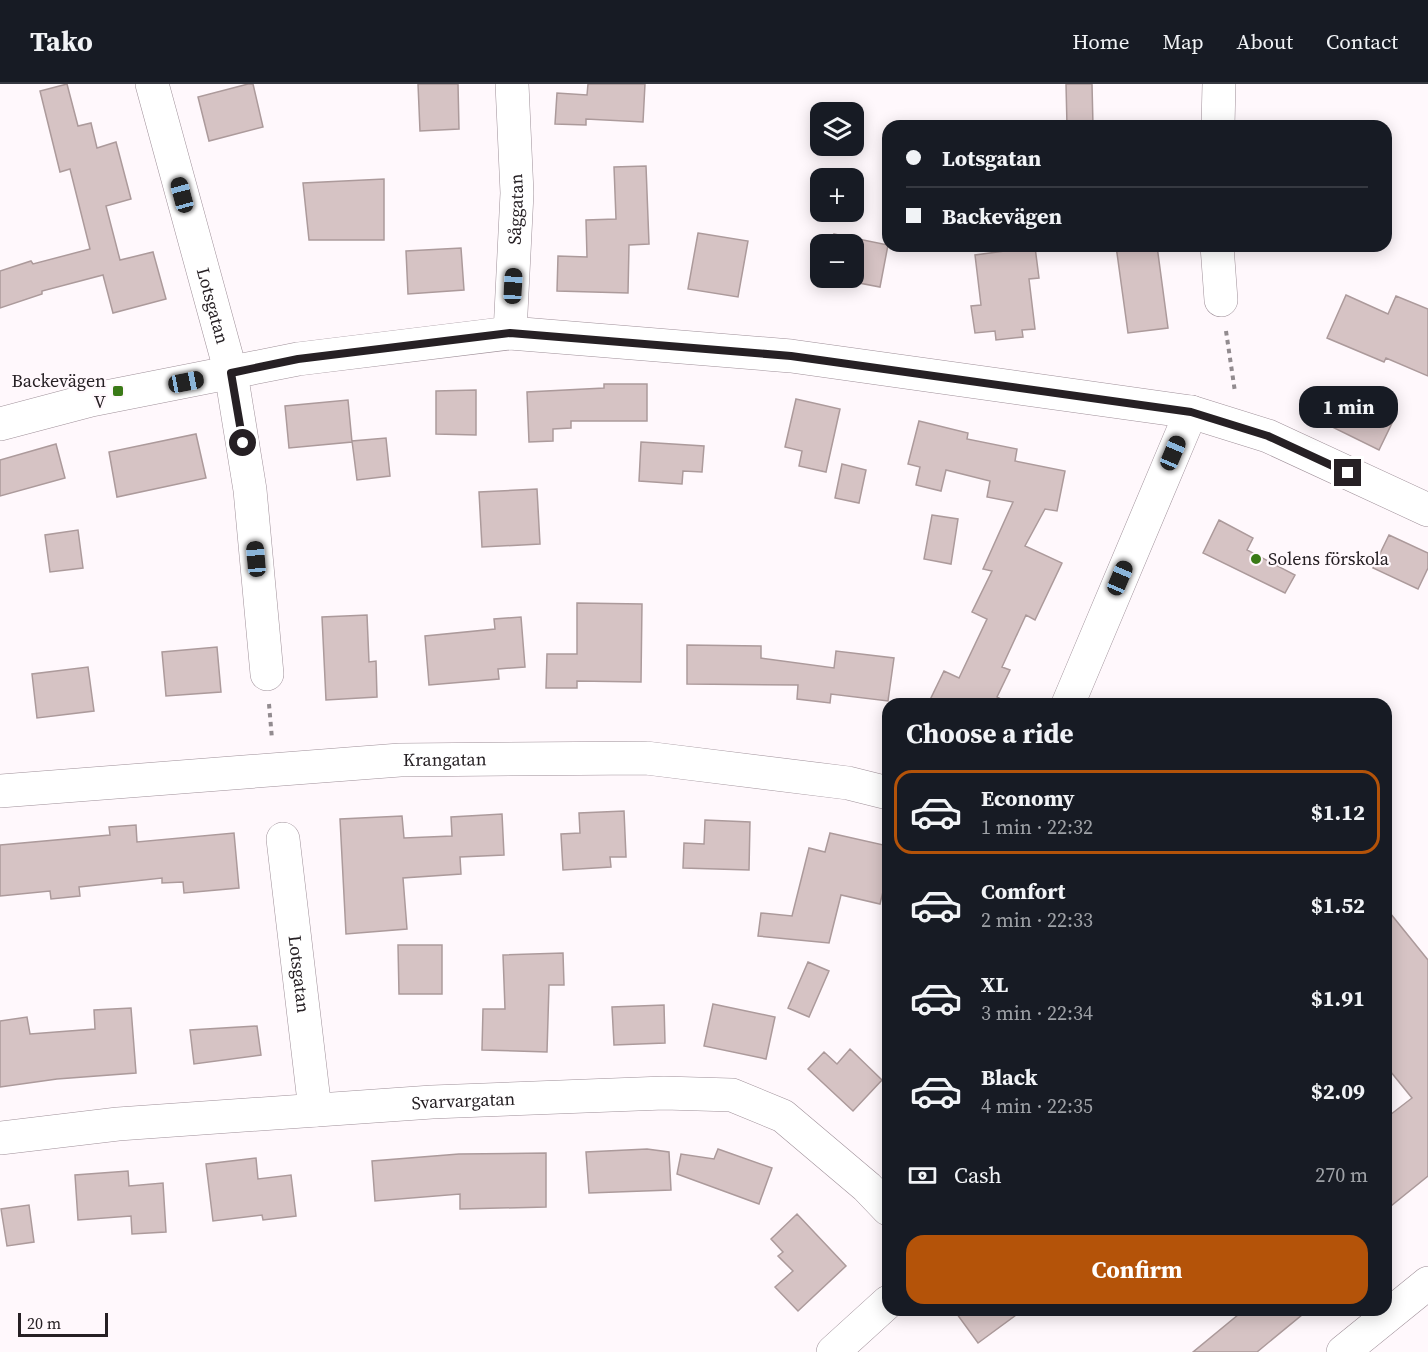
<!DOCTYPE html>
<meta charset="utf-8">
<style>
body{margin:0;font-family:"Source Serif 4",serif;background:#242831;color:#f1f3f6;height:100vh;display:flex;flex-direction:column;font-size:22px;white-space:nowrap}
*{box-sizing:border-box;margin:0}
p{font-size:20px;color:#9ea1a6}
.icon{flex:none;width:33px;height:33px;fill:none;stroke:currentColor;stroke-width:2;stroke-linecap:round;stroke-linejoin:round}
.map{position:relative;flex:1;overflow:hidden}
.panel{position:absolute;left:882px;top:614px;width:510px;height:618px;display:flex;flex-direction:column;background:#171b24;border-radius:18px;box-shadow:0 3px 15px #0003}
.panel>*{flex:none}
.hud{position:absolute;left:882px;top:36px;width:510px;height:132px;border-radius:18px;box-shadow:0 3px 15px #0003;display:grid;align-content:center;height:132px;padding:0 24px;background:#171b24}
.buttons{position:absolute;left:810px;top:18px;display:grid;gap:12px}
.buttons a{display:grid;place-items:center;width:54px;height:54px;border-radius:12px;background:#171b24;box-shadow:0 3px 15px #0003;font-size:30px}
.scale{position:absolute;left:18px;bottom:15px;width:90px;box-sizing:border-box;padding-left:6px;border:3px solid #262024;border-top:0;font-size:16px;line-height:21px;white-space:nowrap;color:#262024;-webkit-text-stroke:4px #fff8fc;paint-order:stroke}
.end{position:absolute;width:27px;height:27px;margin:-14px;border:8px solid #262024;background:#fff;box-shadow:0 0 0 3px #fff}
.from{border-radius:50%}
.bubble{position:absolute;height:42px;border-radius:18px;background:#171b24;box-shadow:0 3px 15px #0003;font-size:20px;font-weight:700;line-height:42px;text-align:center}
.car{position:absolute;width:18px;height:36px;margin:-18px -9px;border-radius:8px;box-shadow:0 0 4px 2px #0007;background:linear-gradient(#222 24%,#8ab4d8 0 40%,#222 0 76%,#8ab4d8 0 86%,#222 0)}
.hud b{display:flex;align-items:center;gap:21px;height:57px;font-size:22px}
.hud b+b{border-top:2px solid #363941}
.hud i{width:15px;height:15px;background:#f1f3f6}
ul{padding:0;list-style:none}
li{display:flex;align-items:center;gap:18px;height:84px;margin:0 12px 9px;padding:0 12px;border:3px solid transparent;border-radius:18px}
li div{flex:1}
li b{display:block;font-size:22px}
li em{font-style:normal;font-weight:700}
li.current{border-color:#b45309}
li>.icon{width:54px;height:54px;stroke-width:1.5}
h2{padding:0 24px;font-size:27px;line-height:72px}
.pay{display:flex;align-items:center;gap:15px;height:66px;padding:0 24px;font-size:22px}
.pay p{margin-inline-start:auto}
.action{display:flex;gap:12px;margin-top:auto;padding:12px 24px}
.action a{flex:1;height:69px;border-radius:18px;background:#b45309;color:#fff;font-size:24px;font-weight:700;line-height:69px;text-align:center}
header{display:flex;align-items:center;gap:36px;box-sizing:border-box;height:84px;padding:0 30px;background:#171b24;border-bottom:2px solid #363941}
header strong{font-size:28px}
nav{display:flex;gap:33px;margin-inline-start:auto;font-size:21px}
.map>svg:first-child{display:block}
.building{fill:#d6c3c4;stroke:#ac9a9b;stroke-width:1.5}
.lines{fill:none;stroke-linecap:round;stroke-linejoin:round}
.minor-casing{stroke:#9f9099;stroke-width:34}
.path{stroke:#928b8f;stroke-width:4;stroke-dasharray:4.5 4.5;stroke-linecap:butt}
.minor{stroke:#fff;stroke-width:33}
.route{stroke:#262024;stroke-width:8}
.poi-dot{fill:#3a7a17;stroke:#fff8fc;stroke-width:2}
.labels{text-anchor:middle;stroke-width:4.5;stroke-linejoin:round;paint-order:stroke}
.street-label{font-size:18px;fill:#262024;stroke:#fff8fc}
.poi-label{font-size:18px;fill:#262024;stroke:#fff8fc;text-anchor:end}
</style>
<header>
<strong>Tako</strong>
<nav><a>Home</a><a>Map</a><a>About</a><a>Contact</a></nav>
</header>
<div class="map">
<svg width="1428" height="1268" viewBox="0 0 1428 1268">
<rect width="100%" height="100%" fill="#fff8fc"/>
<!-- building -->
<path class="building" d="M67,0l11,42 13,-3 6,25 19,-6 15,57 -25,7 14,54 33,-8 13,47 -53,14 -10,-38 -61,16v3l-42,14v-37l31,-10 2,3 57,-15 -20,-80 -10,3 -20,-81z
M248,0h5l10,43 -54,14 -11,-44z
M418,0h40l1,45 -39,2z
M588,0h57l-2,38 -57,-3v6l-31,-1 2,-31 30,2z
M1066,0h26l1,42h-26z
M646,82l3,78 -20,1 -1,48 -71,-2 1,-35 29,1 -1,-37 30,-1 -2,-52z
M384,95v61h-75l-6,-57z
M698,149l50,8 -10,56 -50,-8z
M834,150l54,11 -8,42 -47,-9h21v-34h-22z
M1116,162h41l11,82 -40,5z
M1035,163l4,31 -10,1 6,50 -13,1 1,7 -27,3 -1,-9 -20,2 -4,-27 10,-1 -6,-50z
M461,164l3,42 -56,4 -2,-43z
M1346,211l42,19 8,-18 32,13v67l-42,-18 -2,4 -57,-24z
M604,300h43v37h-76v7l-18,1v12l-24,1 -2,-50 77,-4z
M476,306v45l-40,-1v-43z
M1338,310l55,27 -14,29 -55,-27z
M796,315l44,10 -14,63 -27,-6 3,-15 -17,-4z
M348,316l4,42 -63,6 -4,-42z
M919,337l49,12 -1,6 50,10 -2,12 50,10 -8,40 -12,-2 -20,37 37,17 -27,57 -9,-5 -24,52 8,3 -13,27 13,7h-82l16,-33 15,7 28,-59 -15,-7 20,-41 -9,-2 30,-67 -26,-5 3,-16 -44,-11 -5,21 -25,-6 4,-18 -12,-3z
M196,350l10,44 -89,19 -8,-45z
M386,354l4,38 -33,4 -5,-39z
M641,358l63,4 -2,26 -19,-1 -1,13 -43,-3z
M56,360l9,34 -65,18v-36z
M842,380l24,6 -7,33 -24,-5z
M537,405l3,55 -58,3 -3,-55z
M932,431l26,4 -7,45 -27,-5z
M1219,436l34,18 -6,12 48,25 -10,18 -82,-40z
M78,446l5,38 -33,4 -5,-37z
M1389,451l39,18v15l-10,21 -45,-21z
M577,519l65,1 -1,78 -64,-1v7h-31l1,-34h30z
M367,531l2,47 7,-1 1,36 -51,3 -4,-83z
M521,533l4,50 -27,2 1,10 -70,6 -4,-49 70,-7 -1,-10z
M687,561l74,1v12l73,10 2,-17 58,7 -6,43 -57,-7 -1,9 -33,-4 1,-14 -111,-1z
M217,563l4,45 -55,4 -4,-44z
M88,583l6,44 -57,7 -5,-44z
M624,727l2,46h-16l1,10 -48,3 -2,-36 19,-1 -1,-20z
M502,730l2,41 -44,2 1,17 -58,4 4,51 -61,5 -6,-115 62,-3 2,22 48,-2 -1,-19z
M705,736l45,2 -1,48 -66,-2 1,-25 20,1z
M136,741l1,17 97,-9 5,55 -55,5 -1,-11 -21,1v-5l-83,9 1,9 -29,3 -1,-8 -50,5v-51l110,-10 -1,-8z
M830,749l58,13v25l-8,33 -39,-9 -12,48 -71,-7 3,-23 31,3 17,-68 16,4z
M1386,824l42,52v216l-42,34v-92l26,-20 -26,-32z
M398,861h44v49h-43z
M563,869l1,32h-15l-2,67 -65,-2 1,-41h22l-2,-54z
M808,878l21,9 -20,46 -21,-9z
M713,920l62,13 -9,42 -62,-13z
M664,921l1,38 -51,2 -2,-38z
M131,924l5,65 -79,6 -57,8v-66l27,-4 3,17 65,-5 -1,-19z
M257,942l4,29 -67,9 -4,-34z
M850,965l32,31 -29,31 -45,-42 16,-17 13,12z
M647,1065l22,3 2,38 -82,3 -3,-41z
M718,1065l54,19 -13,36 -82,-30 4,-20 33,5z
M546,1069v54l-86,2v-15l-85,7 -3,-40 87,-7z
M256,1074l2,21 33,-4 5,41 -33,4 -1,-5 -49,6 -7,-57z
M128,1087l1,15 34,-3 3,49 -34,2 -1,-18 -53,4 -3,-45z
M29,1121l5,37 -27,4 -6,-37z
M797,1130l49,52 -48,45 -23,-24 18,-16 -15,-15 5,-4 -12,-13z
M954,1226h69l-45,33z
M1244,1226h64l-51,42h-64z"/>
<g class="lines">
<defs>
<g id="minor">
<path id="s1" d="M152,0l79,289 19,117 17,184"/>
<path d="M1218,42l1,-42"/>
<path d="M1217,162l4,54"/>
<path id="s2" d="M510,249l7,-140 -5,-109"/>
<path d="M0,340l91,-24 207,-41 212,-26 281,23 400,56 77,24 160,74"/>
<path d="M1068,620l123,-292"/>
<path id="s3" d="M0,707l400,-31 246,-2 202,25 40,10"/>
<path id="s4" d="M283,755l32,271"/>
<path id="s5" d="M0,1054l118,-14 314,-22 232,-9 68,2 51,21 84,71 21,22"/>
<path d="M833,1268l55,-50"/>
<path d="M1343,1268l85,-69"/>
</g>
</defs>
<!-- minor casing -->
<use href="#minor" class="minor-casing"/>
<!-- path -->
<path class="path" d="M1226,247l9,61
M269,620l3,35"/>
<!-- minor -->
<use href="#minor" class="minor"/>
</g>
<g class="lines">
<!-- route -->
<path class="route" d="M243,359l-12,-70 67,-14 212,-26 281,23 400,56 77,24 80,37"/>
</g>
<!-- markers -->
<g class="poi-dot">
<rect x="112" y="301" width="12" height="12" rx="3"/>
<circle cx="1256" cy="475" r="6"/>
</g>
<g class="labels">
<!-- street labels -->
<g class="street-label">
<text dy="6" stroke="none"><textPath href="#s2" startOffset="124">Såggatan</textPath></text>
<text dy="6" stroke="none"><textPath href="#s1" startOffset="230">Lotsgatan</textPath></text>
<text dy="6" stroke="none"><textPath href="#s3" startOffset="446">Krangatan</textPath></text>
<text dy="6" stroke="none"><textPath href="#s4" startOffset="136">Lotsgatan</textPath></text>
<text dy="6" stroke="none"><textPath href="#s5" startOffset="465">Svarvargatan</textPath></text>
</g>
<!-- poi labels -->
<g class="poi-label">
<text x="106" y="303">Backevägen<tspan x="106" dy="21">V</tspan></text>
<text x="1268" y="481" text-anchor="start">Solens förskola</text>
</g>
</g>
</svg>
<div class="buttons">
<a><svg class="icon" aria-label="layers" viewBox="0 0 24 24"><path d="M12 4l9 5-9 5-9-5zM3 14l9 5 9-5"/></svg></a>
<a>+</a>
<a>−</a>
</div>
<div class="scale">20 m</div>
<i class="end from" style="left:243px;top:359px"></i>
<i class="end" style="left:1348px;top:389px"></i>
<div class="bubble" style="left:1299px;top:302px;width:99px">1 min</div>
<i class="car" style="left:182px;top:111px;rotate:345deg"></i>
<i class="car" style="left:513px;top:202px;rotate:3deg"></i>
<i class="car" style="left:186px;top:298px;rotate:79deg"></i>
<i class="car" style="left:1173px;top:369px;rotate:23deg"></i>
<i class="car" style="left:256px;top:475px;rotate:355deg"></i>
<i class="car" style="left:1120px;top:494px;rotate:23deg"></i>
<div class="hud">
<b><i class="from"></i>Lotsgatan</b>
<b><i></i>Backevägen</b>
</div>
<section class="panel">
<h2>Choose a ride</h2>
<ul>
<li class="current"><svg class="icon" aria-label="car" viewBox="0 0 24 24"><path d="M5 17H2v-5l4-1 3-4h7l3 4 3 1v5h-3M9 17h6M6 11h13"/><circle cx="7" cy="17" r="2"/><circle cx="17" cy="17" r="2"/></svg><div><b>Economy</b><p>1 min · 22:32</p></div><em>$1.12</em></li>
<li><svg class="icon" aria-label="car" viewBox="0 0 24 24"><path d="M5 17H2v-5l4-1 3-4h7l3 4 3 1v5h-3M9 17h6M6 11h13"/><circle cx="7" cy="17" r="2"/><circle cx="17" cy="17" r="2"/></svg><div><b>Comfort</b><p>2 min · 22:33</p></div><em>$1.52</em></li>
<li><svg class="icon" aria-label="car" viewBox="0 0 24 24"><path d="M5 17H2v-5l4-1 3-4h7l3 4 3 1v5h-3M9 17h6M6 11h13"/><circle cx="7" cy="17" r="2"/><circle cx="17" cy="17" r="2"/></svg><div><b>XL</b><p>3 min · 22:34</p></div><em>$1.91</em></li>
<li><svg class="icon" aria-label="car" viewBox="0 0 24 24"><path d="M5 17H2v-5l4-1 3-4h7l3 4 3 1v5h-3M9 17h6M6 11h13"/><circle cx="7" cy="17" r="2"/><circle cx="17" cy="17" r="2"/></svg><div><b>Black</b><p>4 min · 22:35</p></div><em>$2.09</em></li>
</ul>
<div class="pay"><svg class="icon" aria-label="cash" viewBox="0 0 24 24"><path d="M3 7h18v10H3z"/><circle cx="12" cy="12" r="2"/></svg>Cash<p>270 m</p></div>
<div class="action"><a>Confirm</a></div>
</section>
</div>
